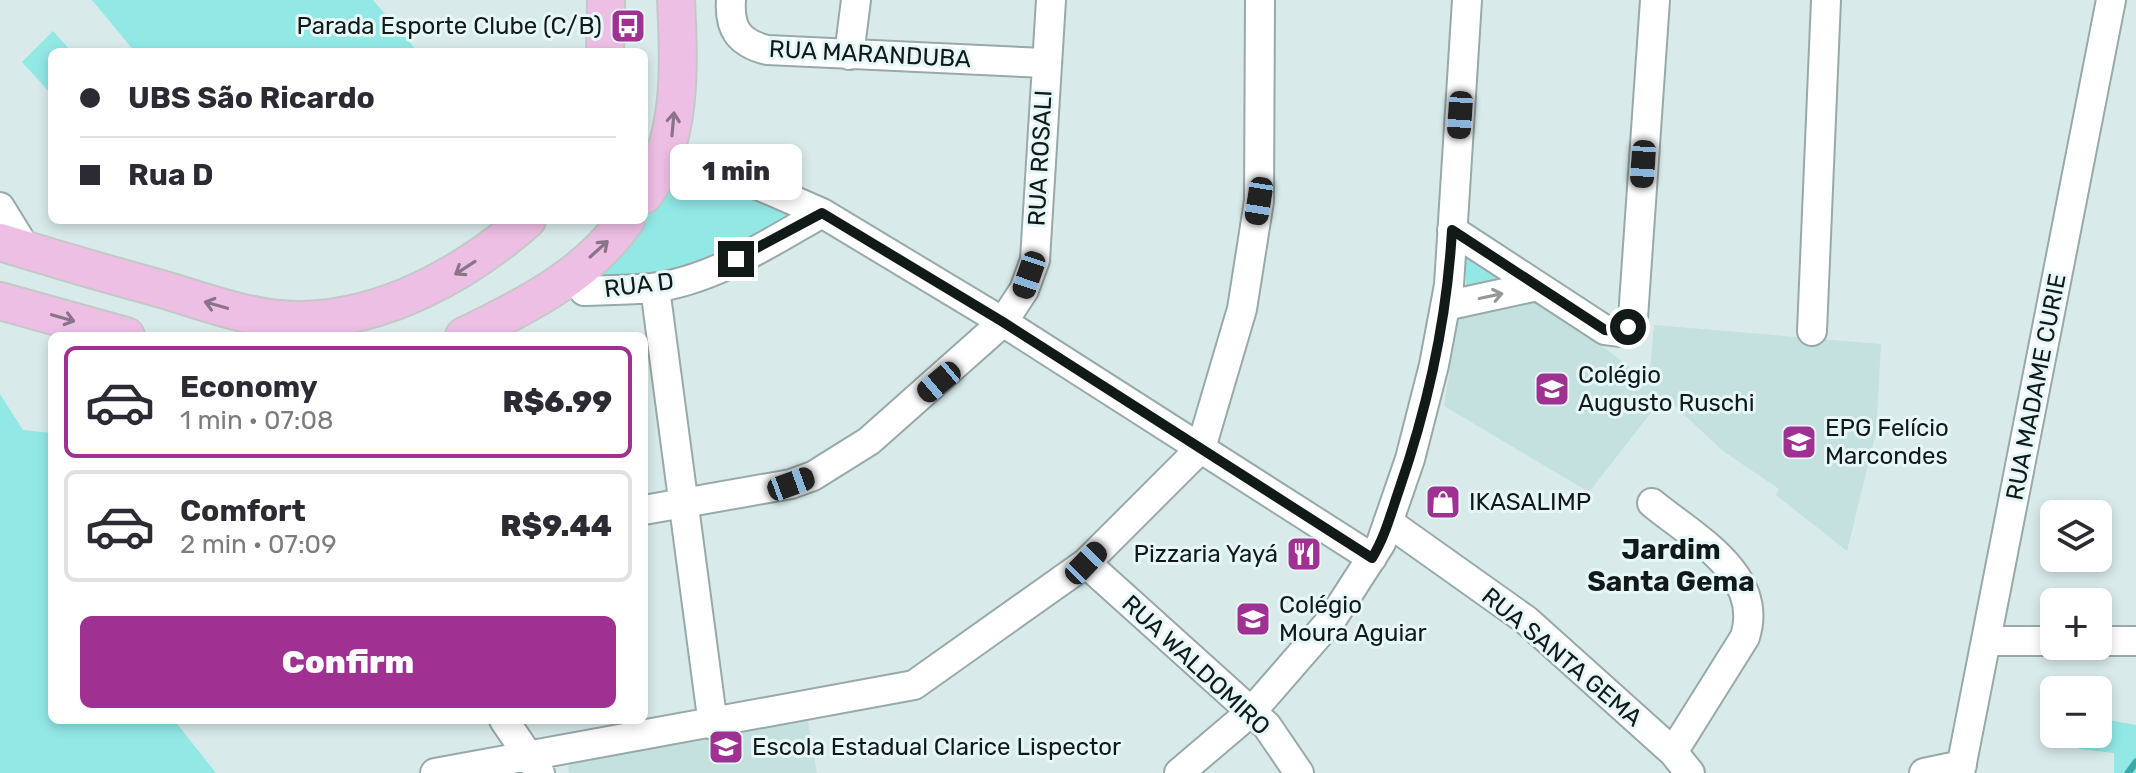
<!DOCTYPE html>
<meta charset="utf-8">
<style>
body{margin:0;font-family:Rubik,sans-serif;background:#f7f7f7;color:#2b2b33;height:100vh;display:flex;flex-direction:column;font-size:30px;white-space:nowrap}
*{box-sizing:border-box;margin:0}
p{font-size:26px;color:#7c7c81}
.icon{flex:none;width:44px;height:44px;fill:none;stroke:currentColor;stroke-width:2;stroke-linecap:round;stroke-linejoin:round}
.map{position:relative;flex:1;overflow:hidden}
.details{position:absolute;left:48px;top:332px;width:600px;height:392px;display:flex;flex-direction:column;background:#fff;border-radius:12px;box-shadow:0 4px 12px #0003}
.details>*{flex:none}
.banner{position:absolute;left:48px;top:48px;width:600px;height:176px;border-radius:12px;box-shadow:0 4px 12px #0003;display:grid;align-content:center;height:176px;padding:0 32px;background:#fff}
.buttons{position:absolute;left:2040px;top:500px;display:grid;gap:16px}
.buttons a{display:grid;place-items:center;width:72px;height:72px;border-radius:12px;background:#fff;box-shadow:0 4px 12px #0003;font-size:40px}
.end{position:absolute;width:36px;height:36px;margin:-18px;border:10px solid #121919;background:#fff;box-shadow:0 0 0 4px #fff}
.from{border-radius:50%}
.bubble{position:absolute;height:56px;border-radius:12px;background:#fff;box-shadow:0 4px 12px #0003;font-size:26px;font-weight:800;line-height:56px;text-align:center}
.car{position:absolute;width:24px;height:48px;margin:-24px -12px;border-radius:10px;box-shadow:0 0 6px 2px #0007;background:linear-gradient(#222 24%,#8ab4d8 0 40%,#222 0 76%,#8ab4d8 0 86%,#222 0)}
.banner b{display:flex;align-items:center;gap:28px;height:76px;font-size:30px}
.banner b+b{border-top:2px solid #e1e1e2}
.banner i{width:20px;height:20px;background:#2b2b33}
ul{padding:14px 0 0;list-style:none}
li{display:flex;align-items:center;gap:24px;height:112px;margin:0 16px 12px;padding:0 16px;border:4px solid #e1e1e2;border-radius:12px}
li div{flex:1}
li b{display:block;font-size:30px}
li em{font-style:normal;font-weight:800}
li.active{border-color:#9e3191}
li>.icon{width:72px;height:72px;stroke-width:1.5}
.button{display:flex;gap:16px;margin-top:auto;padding:16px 32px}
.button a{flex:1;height:92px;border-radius:12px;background:#9e3191;color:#fff;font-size:32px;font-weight:800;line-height:92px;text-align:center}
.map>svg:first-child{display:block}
.built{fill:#c4e1df}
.green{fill:#92e8e5}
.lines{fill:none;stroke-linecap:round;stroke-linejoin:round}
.stream{stroke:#3aaaa8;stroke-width:7}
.minor-casing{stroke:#97a9a8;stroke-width:32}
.major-casing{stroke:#c6c8c8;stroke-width:40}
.minor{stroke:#fff;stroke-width:28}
.major{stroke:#edbfe5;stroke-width:36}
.oneway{stroke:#8a7489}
.oneway2{stroke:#949898}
.route{stroke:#121919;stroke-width:10}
.labels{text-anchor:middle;stroke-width:6;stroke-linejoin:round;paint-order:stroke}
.poi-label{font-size:24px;fill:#121919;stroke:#e5f8f7;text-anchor:start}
.street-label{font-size:24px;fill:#121919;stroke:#e5f8f7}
.quarter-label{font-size:28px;font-weight:bold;fill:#121919;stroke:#e5f8f7}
</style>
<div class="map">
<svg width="2136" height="773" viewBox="0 0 2136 773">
<rect width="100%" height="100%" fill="#d8ebea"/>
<!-- built -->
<path class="built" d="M1535,295l114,87 5,-57 227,19 -5,89 -29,118 -71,-56 3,-6 -56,-38 -59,-55 -75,96 -145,-86 15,-94z
M808,721l9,52h-248l-1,-6 6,-10z"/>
<!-- green -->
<path class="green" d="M92,0h281l45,52h-283z
M53,31l19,21h-20v43l-30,-33z
M678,163l120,56 -135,59 -85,-3 67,-54z
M1466,246l53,37 -53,8z
M0,394l23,36 29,3v287h122l42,53h-216z
M2098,718l38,7v48h-22v-20l-36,-4v-15h20z"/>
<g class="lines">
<!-- stream -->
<path class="stream" d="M2128,773l8,-11"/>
<defs>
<path id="minor" d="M731,0c-2,29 8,43 36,50l278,13
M849,55l7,-55
M735,175l87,38 181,109 369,236
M0,207l27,44
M1452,230l153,100 16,2 12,-14 22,-318
M655,288l58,437
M584,291c23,-1 46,-1 68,-3 60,-7 119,-46 170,-75
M1445,306l92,-20
M1812,331l14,-331
M1652,503c41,34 113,71 93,134l-72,115
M644,510l147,-26 22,-8 56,-35 134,-119 21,-32 11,-30 16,-260
M1388,522l138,98 147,132 17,21
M1086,563l181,163 32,47
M1987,641h67
M2098,641h38
M504,720l36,53
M435,773l479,-88 172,-122 115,-115 41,-139 17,-108 1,-201
M1179,773l73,-62 80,-92 49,-76 29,-84 24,-94 15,-80 18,-285
M1924,773l38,-8
M1960,773l151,-773"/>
<path id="major" d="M605,52l1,-52
M644,195c39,-55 35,-130 32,-195
M0,242c55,17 110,33 165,48 44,13 90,31 137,30 84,-2 163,-46 225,-100
M0,301l126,35
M464,336c60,-29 123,-60 162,-116"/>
</defs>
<!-- minor casing -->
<use href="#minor" class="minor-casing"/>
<!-- major casing -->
<use href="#major" class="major-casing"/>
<!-- minor -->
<use href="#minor" class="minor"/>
<!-- major -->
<use href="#major" class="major"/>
</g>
<!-- one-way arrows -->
<defs><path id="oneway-shaft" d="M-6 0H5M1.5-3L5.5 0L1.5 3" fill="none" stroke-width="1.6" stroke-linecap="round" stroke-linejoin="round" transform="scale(2)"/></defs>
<g class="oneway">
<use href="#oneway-shaft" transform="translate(673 124) rotate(-85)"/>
<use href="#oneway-shaft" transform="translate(599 249) rotate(-42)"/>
<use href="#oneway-shaft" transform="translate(465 268) rotate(147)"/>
<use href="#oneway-shaft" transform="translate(216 305) rotate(-164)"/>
<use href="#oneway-shaft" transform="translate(63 318) rotate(16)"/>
</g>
<use class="oneway2" href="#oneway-shaft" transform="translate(1491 296) rotate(-12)"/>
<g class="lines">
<!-- route -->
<path class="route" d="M736,259l86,-46 181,109 369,236c13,-21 19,-45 27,-68 29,-84 48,-171 53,-260l153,100 16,2 7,-5"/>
</g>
<!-- icons -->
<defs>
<symbol id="bus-square" viewBox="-11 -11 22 22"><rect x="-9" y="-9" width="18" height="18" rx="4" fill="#9e3191" stroke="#e5f8f7"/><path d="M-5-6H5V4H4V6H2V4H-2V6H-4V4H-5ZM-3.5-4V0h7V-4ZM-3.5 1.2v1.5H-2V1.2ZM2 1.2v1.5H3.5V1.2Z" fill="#fff"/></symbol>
<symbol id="school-square" viewBox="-11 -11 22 22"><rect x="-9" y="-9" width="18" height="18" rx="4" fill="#9e3191" stroke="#e5f8f7"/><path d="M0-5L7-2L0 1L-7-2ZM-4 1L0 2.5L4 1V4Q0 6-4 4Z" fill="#fff"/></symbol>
<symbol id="shop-square" viewBox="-11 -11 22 22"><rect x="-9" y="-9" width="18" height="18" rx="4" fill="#9e3191" stroke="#e5f8f7"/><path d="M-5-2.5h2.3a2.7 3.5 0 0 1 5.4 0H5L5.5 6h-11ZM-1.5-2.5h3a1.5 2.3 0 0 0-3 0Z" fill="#fff"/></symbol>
<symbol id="restaurant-square" viewBox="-11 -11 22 22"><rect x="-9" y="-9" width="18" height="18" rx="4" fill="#9e3191" stroke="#e5f8f7"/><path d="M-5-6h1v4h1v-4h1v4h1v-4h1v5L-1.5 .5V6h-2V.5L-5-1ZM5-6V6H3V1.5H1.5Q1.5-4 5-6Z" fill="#fff"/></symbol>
</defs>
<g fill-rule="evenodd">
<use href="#bus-square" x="608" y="6" width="40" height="40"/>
<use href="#school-square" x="1532" y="369" width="40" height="40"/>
<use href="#school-square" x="1779" y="422" width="40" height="40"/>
<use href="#shop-square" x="1423" y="482" width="40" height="40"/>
<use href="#restaurant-square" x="1284" y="534" width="40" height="40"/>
<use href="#school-square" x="1233" y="599" width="40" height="40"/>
<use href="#school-square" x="706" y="727" width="40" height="40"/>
</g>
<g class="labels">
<!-- poi labels -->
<g class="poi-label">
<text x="602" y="34" text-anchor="end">Parada Esporte Clube (C/B)</text>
<text x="1578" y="383">Colégio<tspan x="1578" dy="28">Augusto Ruschi</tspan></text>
<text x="1825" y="436">EPG Felício<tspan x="1825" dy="28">Marcondes</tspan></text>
<text x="1469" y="510">IKASALIMP</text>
<text x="1278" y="562" text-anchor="end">Pizzaria Yayá</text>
<text x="1279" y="613">Colégio<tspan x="1279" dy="28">Moura Aguiar</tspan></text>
<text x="752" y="755">Escola Estadual Clarice Lispector</text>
</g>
<!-- street labels -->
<g class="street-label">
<text transform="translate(870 54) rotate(3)" y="8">RUA MARANDUBA</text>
<text transform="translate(1040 158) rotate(-87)" y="8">RUA ROSALI</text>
<text transform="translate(639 285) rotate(-7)" y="8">RUA D</text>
<text transform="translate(2036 387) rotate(-79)" y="8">RUA MADAME CURIE</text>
<text transform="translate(1562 657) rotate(40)" y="8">RUA SANTA GEMA</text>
<text transform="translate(1196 665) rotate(43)" y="8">RUA WALDOMIRO</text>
</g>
<!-- quarter labels -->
<g class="quarter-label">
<text x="1671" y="559">Jardim<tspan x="1671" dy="32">Santa Gema</tspan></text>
</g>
</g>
</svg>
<div class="buttons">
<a><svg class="icon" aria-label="layers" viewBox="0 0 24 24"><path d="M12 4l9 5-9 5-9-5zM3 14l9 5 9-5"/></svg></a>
<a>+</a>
<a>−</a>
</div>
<i class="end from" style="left:1628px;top:327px"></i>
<i class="end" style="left:736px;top:259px"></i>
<div class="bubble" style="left:670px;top:144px;width:132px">1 min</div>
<i class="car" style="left:1460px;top:115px;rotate:184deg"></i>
<i class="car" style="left:1643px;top:164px;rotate:184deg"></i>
<i class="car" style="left:1259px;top:201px;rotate:189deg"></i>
<i class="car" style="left:1029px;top:275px;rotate:199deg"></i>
<i class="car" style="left:939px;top:382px;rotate:230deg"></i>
<i class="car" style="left:791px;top:484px;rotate:70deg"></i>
<i class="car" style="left:1086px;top:563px;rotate:44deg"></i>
<div class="banner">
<b><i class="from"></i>UBS São Ricardo</b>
<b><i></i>Rua D</b>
</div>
<section class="details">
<ul>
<li class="active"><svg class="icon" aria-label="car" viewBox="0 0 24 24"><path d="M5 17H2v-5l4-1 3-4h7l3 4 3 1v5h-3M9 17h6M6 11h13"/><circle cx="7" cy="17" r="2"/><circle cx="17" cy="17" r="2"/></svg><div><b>Economy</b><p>1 min · 07:08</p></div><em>R$6.99</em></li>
<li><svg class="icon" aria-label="car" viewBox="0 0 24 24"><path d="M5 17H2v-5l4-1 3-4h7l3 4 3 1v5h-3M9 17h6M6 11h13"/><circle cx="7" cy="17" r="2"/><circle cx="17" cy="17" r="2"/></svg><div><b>Comfort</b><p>2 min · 07:09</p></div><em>R$9.44</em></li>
</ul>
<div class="button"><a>Confirm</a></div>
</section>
</div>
